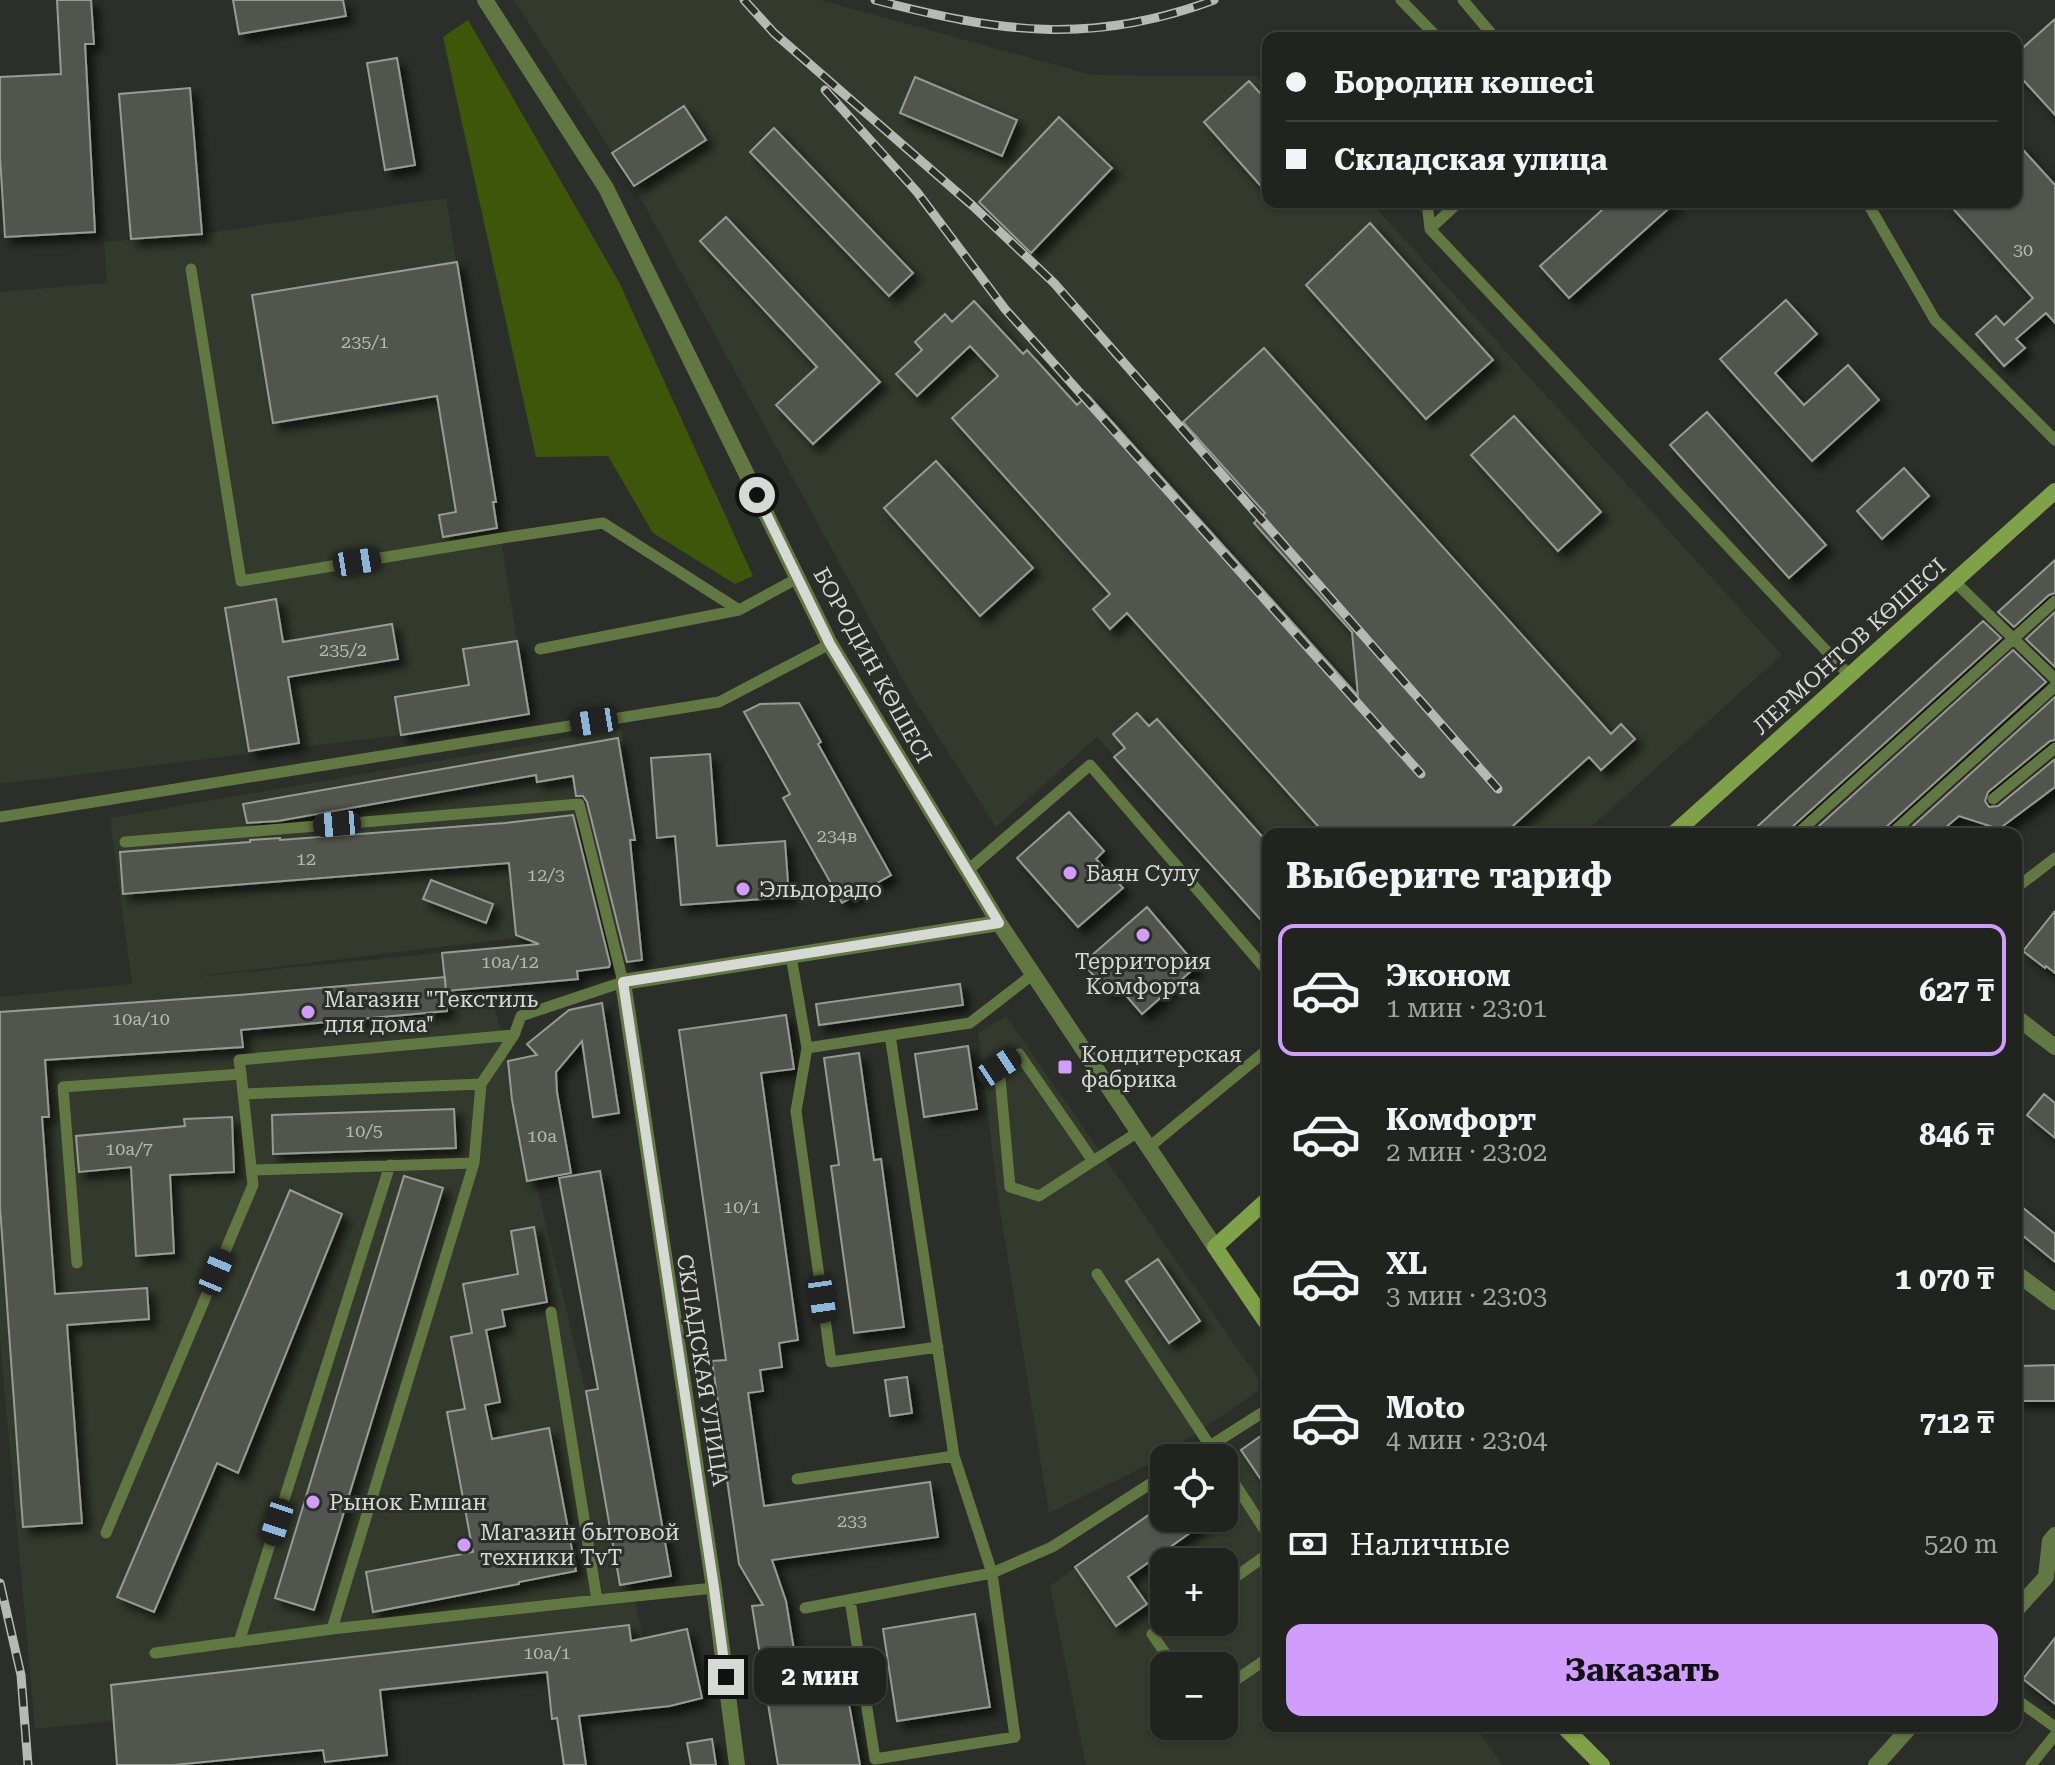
<!DOCTYPE html>
<html lang="ru">
<meta charset="utf-8">
<style>
body{margin:0;font-family:"Roboto Serif",serif;background:#2d2f2c;color:#f1f3f6;height:100vh;display:flex;flex-direction:column;font-size:30px;white-space:nowrap}
*{box-sizing:border-box;margin:0}
p{font-size:26px;color:#a2a4a4}
.icon{flex:none;width:44px;height:44px;fill:none;stroke:currentColor;stroke-width:2;stroke-linecap:round;stroke-linejoin:round}
.map{position:relative;flex:1;overflow:hidden}
.details{position:absolute;left:1262px;top:828px;width:760px;height:904px;display:flex;flex-direction:column;background:#21231f;border-radius:16px;box-shadow:0 2px 6px #0004,0 0 0 2px #3e403d}
.details>*{flex:none}
.hud{position:absolute;left:1262px;top:32px;width:760px;height:176px;border-radius:16px;box-shadow:0 2px 6px #0004,0 0 0 2px #3e403d;display:grid;align-content:center;height:176px;padding:0 24px;background:#21231f}
.controls{position:absolute;left:1150px;top:1444px;display:grid;gap:16px}
.controls a{display:grid;place-items:center;width:88px;height:88px;border-radius:16px;background:#21231f;box-shadow:0 2px 6px #0004,0 0 0 2px #3e403d;font-size:40px}
.end{position:absolute;width:36px;height:36px;margin:-18px;border:10px solid #d7d9d5;background:#111;box-shadow:0 0 0 4px #111}
.from{border-radius:50%}
.bubble{position:absolute;height:56px;border-radius:16px;background:#21231f;box-shadow:0 2px 6px #0004,0 0 0 2px #3e403d;font-size:26px;font-weight:700;line-height:56px;text-align:center}
.car{position:absolute;width:24px;height:48px;margin:-24px -12px;border-radius:10px;box-shadow:0 0 6px 2px #0007;background:linear-gradient(#222 24%,#8ab4d8 0 40%,#222 0 76%,#8ab4d8 0 86%,#222 0)}
.hud b{display:flex;align-items:center;gap:28px;height:76px;font-size:30px}
.hud b+b{border-top:2px solid #3e403d}
.hud i{width:20px;height:20px;background:#f1f3f6}
ul{padding:0;list-style:none}
li{display:flex;align-items:center;gap:24px;height:132px;margin:0 16px 12px;padding:0 8px;border:4px solid transparent;border-radius:16px}
li div{flex:1}
li b{display:block;font-size:30px}
li em{font-style:normal;font-weight:700}
li.active{border-color:#d09dff}
li>.icon{width:72px;height:72px;stroke-width:1.5}
h2{padding:0 24px;font-size:36px;line-height:96px}
.pay{display:flex;align-items:center;gap:20px;height:88px;padding:0 24px;font-size:30px}
.pay p{margin-inline-start:auto}
.button{display:flex;gap:16px;margin-top:auto;padding:16px 24px}
.button a{flex:1;height:92px;border-radius:16px;background:#d09dff;color:#111;font-size:32px;font-weight:700;line-height:92px;text-align:center}
.map>svg:first-child{display:block}
.built{fill:#33392c;fill-rule:evenodd}
.green{fill:#3d560a}
.building{fill:#51554d;stroke:#979b93;stroke-width:2;filter:url(#shadow)}
.lines{fill:none;stroke-linecap:round;stroke-linejoin:round}
.lane{stroke:#627842;stroke-width:11}
.street{stroke:#627842;stroke-width:16}
.secondary{stroke:#7fa148;stroke-width:16}
.rail-casing{stroke:#b7b9b5;stroke-width:9}
.rail{stroke:#2c2f29;stroke-width:6;stroke-dasharray:18;stroke-linecap:butt}
.route{stroke:#d7d9d5;stroke-width:10}
.poi-dot{fill:#d09dff;stroke:#2c2f29;stroke-width:3}
.labels{text-anchor:middle;stroke-width:6;stroke-linejoin:round;paint-order:stroke}
.number-label{font-size:18px;fill:#b6b8b3}
.street-label{font-size:22px;fill:#d7d9d5;stroke:#2c2f29}
.poi-label{font-size:22px;fill:#d7d9d5;stroke:#2c2f29;text-anchor:start}
</style>
<div class="map">
<svg width="2055" height="1765" viewBox="0 0 2055 1765">
<defs>
<filter id="shadow"><feDropShadow dx="7" dy="7" stdDeviation="4" flood-color="#0009"/></filter>
</defs>
<rect width="100%" height="100%" fill="#2c2f29"/>
<!-- built -->
<path class="built" d="M514,0h306l272,75 164,1 12,14v112h102l412,453 -199,179h-315v94l-171,-191 -101,90 -88,-138 -274,-503z
M446,198l83,516 -128,21 -401,49v-492l107,-9 -3,-41 98,-8z
M622,729l20,231 -50,9 -5,-40 -402,49 296,-29 169,716 -615,64 -35,-390v-342l132,-13 -22,-166z
M1006,1016l253,364 -1,11 -106,72 -103,50 -51,-316 -20,-164z
M1268,1431v295h207l27,39h-416l-36,-179 114,-82v14h60v-56zM1164,1562h60v60h-60zM1164,1666h60v60h-60z"/>
<!-- green -->
<path class="green" d="M468,20l151,262 134,294 -18,8 -82,-51 -45,-77 -72,1 -93,-420z"/>
<!-- building -->
<path class="building" d="M57,0h34l3,44h-9l10,188 -90,5 -5,-80v-80l61,-3z
M233,0h110l3,16 -107,18z
M2055,19v96l-39,-43v-18z
M397,58l18,107 -30,5 -18,-107z
M915,77l102,43 -15,36 -102,-43z
M1249,81l19,21v92l-64,-72z
M190,88l12,146 -71,5 -12,-145z
M684,106l22,34 -72,46 -22,-33z
M1059,117l53,51 -81,85 -52,-51z
M774,128l139,145 -24,23 -139,-144z
M2016,142l39,43v138l-9,-10 -30,26 9,9 -21,18 -28,-32 20,-18 8,9 29,-27 -86,-96h69z
M1611,202h65l-107,96 -29,-32z
M726,217l154,165 -67,62 -37,-39 41,-38 -117,-126z
M1370,223l123,137 -67,59 -120,-134z
M457,262l39,240h-3l4,26 -54,9 -4,-22 17,-3 -19,-116 -164,27 -21,-128z
M1786,300l31,34 -42,39 29,32 44,-40 31,35 -67,61 -92,-102z
M974,301l49,53 4,-4 50,55 11,-10 270,301 -6,-64 -98,-109 11,-10 -82,-91 81,-74 347,386 10,-10 14,15 -34,31 -12,-13 -85,77h-179l-198,-221 -17,16 -17,-20 17,-15 -158,-176 46,-42 -28,-30 -53,50 -21,-22 26,-24 -7,-8 30,-28 7,8z
M1707,412l119,133 -37,33 -119,-133z
M1514,416l87,96 -43,39 -87,-96z
M936,461l97,107 -53,48 -96,-108z
M1904,468l25,28 -47,43 -25,-28z
M2055,560v33l-6,2 -35,32 -16,-15z
M276,599l7,43 109,-18 6,35 -110,18 11,66 -50,8 -24,-143z
M2055,612v55l-29,-28z
M1983,621l18,17 -210,190 -2,6h-40z
M517,641l12,73 -128,21 -6,-38 74,-12 -6,-36z
M2013,650l33,32 -161,146 -2,6h-73z
M2055,697v43l-5,1 -62,51 -3,9 4,6 9,-1 57,-47v28l-56,42 -40,-13 -21,18h-34z
M799,703l22,39 -3,2 73,131 -49,28 -59,-105 7,-4 -46,-82 16,-8z
M1137,713l12,13 8,-7 111,124v85l-154,-171 11,-9 -12,-14z
M618,738l17,102h-5l12,120 -15,2 -40,-160 -4,-6h-7l-3,-20 -36,6 -1,-7 -258,46 -31,2 -4,-19z
M710,754l7,92 68,-5 4,56 -108,8 -6,-69 -18,2 -6,-80z
M1069,812l35,39 -8,8 27,29 -45,39 -61,-69z
M573,815l37,149 -1,3 -32,4 1,8 -132,12 -4,-38 97,-9 -23,-9 -7,-72 -386,31 -3,-42 130,-10v-2l30,-2v2l225,-17z
M431,880l62,24 -7,19 -63,-24z
M1147,907l50,59 -55,48 -24,-28 -9,8 -26,-31z
M2055,911v62l-9,-7 -1,2 -22,-17z
M445,977l2,34 -206,19 2,17 -198,13 4,57h-7l13,177 92,-6 2,31 -82,6 15,198 -59,4 -23,-320v-195l239,-17z
M960,984l3,21 -144,20 -3,-21z
M602,1003l17,110 -26,4 -11,-76 -26,31 1,20 14,81 -44,8 -15,-81 -4,-39 29,-6 -10,-11 42,-34z
M786,1015l8,54 -33,4 37,267 -19,3 3,24 -22,3 3,21 -15,2 16,113 166,-24 8,55 -166,23 14,41 9,55 44,-8 21,117h-82l-26,-159 11,-1 -24,-41 -21,-148 2,-1 -8,-54 14,-1 -47,-330z
M968,1046l9,63 -53,8 -9,-63z
M859,1053l15,107 7,-1 23,168 -50,6 -23,-167 8,-1 -15,-107z
M2044,1094l11,9v35l-28,-23z
M454,1109l2,39 -183,6 -1,-39z
M232,1117l2,55 -64,3 4,78 -38,3 -5,-89 -52,5 -3,-36 109,-10 -1,-7z
M600,1171l71,405 -51,9 -34,-194 12,-2 -39,-211z
M404,1176l39,12 -129,422 -39,-12z
M290,1190l52,24 -104,259 -21,-10 -63,149 -37,-15z
M2016,1202l39,32v28l-39,-32z
M534,1227l13,75 -45,8 3,16 -19,4 14,72 -15,3 7,34 57,-11 27,143 -57,11v2l-146,28 -7,-40 107,-20 -26,-140 18,-3 -14,-72 21,-4 -9,-49 55,-10 -7,-43z
M1158,1259l42,62 -31,22 -43,-62z
M2055,1365v36h-39v-35z
M907,1377l5,36 -22,3 -5,-36z
M1268,1431v59l-27,-40z
M1164,1504v14h47l-83,59 19,27 -31,22 -41,-59z
M975,1614l15,93 -93,14 -14,-92z
M629,1625l2,16 56,-12 15,69 -32,8 -91,10 7,49h-22l-7,-47 -5,1 -5,-47 -167,18 7,65 -62,7 -2,-12 -149,15h-57l-6,-80z
M2055,1638v66l-32,-25z
M712,1739l4,26h-25l-4,-22z"/>
<g class="lines">
<!-- lane -->
<path class="lane" d="M1401,0l37,38
M1463,0l32,38
M1427,202l3,27
M1459,202l-29,27 419,446
M1867,202l68,118 120,120
M191,269l50,312 261,-43 101,-15 136,87
M1955,582l100,97
M540,649l199,-39 59,-32
M1993,799l62,-51
M0,817l719,-115 111,-58
M1797,834l258,-233
M1891,834l164,-148
M125,842l454,-38 44,178 -102,34 -7,19 -33,49 -7,79 -142,466
M967,871l123,-106 178,207
M2016,888l39,-30
M791,956l16,92 -11,63 35,251 107,-15
M807,1048l163,-25 62,-48
M244,1094l237,-10
M1148,1148l120,-99
M1093,1161l-74,-107 -20,13 11,120 29,9 99,-64
M252,1170l222,-7
M77,1263l-14,-176 178,-13 -2,-14 275,-25
M1097,1274l121,184
M1191,1458l77,-49
M1224,1467l44,68
M797,1479l157,-23
M106,1533l147,-348 -12,-111
M1224,1585l44,-31
M597,1600l117,-12
M850,1600l25,159 140,-22 -23,-164 -38,-117 -64,-421
M805,1608l187,-35 60,-26 112,-72
M1170,1622l-18,12 22,32
M239,1642l151,-477
M155,1653l177,-24 265,-29 -46,-288
M1224,1688l44,-30
M2016,1699l39,28
M2031,1765l24,-30"/>
<!-- street -->
<path class="street" d="M485,0l121,188 224,456 169,279 216,324
M2016,1017l39,30
M2016,1273l39,29
M2016,1610l30,-33 4,-36 5,-6
M737,1765l-23,-177 -91,-606 376,-59
M1876,1765l35,-39"/>
<!-- secondary -->
<path class="secondary" d="M1673,834l382,-343
M1268,1199l-53,48 53,78
M1563,1726l39,39"/>
<defs>
<path id="rail" d="M744,0l30,33 200,174 80,76 444,506
M875,0c123,32 216,46 339,0
M825,90l92,102 88,117 416,465
M0,1583l21,92 7,90"/>
</defs>
<!-- rail casing -->
<use href="#rail" class="rail-casing"/>
<!-- rail -->
<use href="#rail" class="rail"/>
</g>
<g class="lines">
<!-- route -->
<path class="route" d="M726,1677l-12,-89 -91,-606 376,-59 -169,-279 -73,-149"/>
</g>
<!-- markers -->
<g class="poi-dot">
<circle cx="1070" cy="873" r="8"/>
<circle cx="743" cy="889" r="8"/>
<circle cx="1143" cy="935" r="8"/>
<circle cx="308" cy="1012" r="8"/>
<rect x="1057" y="1059" width="16" height="16" rx="4"/>
<circle cx="313" cy="1502" r="8"/>
<circle cx="464" cy="1545" r="8"/>
</g>
<g class="labels">
<!-- number labels -->
<g class="number-label">
<text x="2023" y="256">30</text>
<text x="365" y="348">235/1</text>
<text x="343" y="656">235/2</text>
<text x="837" y="842">234в</text>
<text x="306" y="865">12</text>
<text x="546" y="881">12/3</text>
<text x="510" y="968">10а/12</text>
<text x="141" y="1025">10а/10</text>
<text x="364" y="1137">10/5</text>
<text x="542" y="1142">10а</text>
<text x="129" y="1155">10а/7</text>
<text x="742" y="1213">10/1</text>
<text x="852" y="1527">233</text>
<text x="547" y="1659">10а/1</text>
</g>
<!-- street labels -->
<g class="street-label">
<text transform="translate(1849 646) rotate(-42)" y="8">ЛЕРМОНТОВ КӨШЕСІ</text>
<text transform="translate(873 665) rotate(61)" y="8">БОРОДИН КӨШЕСІ</text>
<text transform="translate(703 1370) rotate(81)" y="8">СКЛАДСКАЯ УЛИЦА</text>
</g>
<!-- poi labels -->
<g class="poi-label">
<text x="1086" y="881">Баян Сулу</text>
<text x="759" y="897">Эльдорадо</text>
<text x="1143" y="969" text-anchor="middle">Территория<tspan x="1143" dy="25">Комфорта</tspan></text>
<text x="324" y="1007">Магазин "Текстиль<tspan x="324" dy="25">для дома"</tspan></text>
<text x="1081" y="1062">Кондитерская<tspan x="1081" dy="25">фабрика</tspan></text>
<text x="329" y="1510">Рынок Емшан</text>
<text x="480" y="1540">Магазин бытовой<tspan x="480" dy="25">техники TvT</tspan></text>
</g>
</g>
</svg>
<div class="controls">
<a><svg class="icon" aria-label="locate" viewBox="0 0 24 24"><circle cx="12" cy="12" r="6"/><path d="M12 2v4M12 18v4M2 12h4M18 12h4"/></svg></a>
<a>+</a>
<a>−</a>
</div>
<i class="end from" style="left:757px;top:495px"></i>
<i class="end" style="left:726px;top:1677px"></i>
<div class="bubble" style="left:754px;top:1648px;width:132px">2 мин</div>
<i class="car" style="left:357px;top:562px;rotate:81deg"></i>
<i class="car" style="left:594px;top:722px;rotate:261deg"></i>
<i class="car" style="left:337px;top:824px;rotate:265deg"></i>
<i class="car" style="left:999px;top:1067px;rotate:56deg"></i>
<i class="car" style="left:216px;top:1272px;rotate:23deg"></i>
<i class="car" style="left:822px;top:1299px;rotate:172deg"></i>
<i class="car" style="left:277px;top:1522px;rotate:198deg"></i>
<div class="hud">
<b><i class="from"></i>Бородин көшесі</b>
<b><i></i>Складская улица</b>
</div>
<section class="details">
<h2>Выберите тариф</h2>
<ul>
<li class="active"><svg class="icon" aria-label="car" viewBox="0 0 24 24"><path d="M5 17H2v-5l4-1 3-4h7l3 4 3 1v5h-3M9 17h6M6 11h13"/><circle cx="7" cy="17" r="2"/><circle cx="17" cy="17" r="2"/></svg><div><b>Эконом</b><p>1 мин · 23:01</p></div><em>627 ₸</em></li>
<li><svg class="icon" aria-label="car" viewBox="0 0 24 24"><path d="M5 17H2v-5l4-1 3-4h7l3 4 3 1v5h-3M9 17h6M6 11h13"/><circle cx="7" cy="17" r="2"/><circle cx="17" cy="17" r="2"/></svg><div><b>Комфорт</b><p>2 мин · 23:02</p></div><em>846 ₸</em></li>
<li><svg class="icon" aria-label="car" viewBox="0 0 24 24"><path d="M5 17H2v-5l4-1 3-4h7l3 4 3 1v5h-3M9 17h6M6 11h13"/><circle cx="7" cy="17" r="2"/><circle cx="17" cy="17" r="2"/></svg><div><b>XL</b><p>3 мин · 23:03</p></div><em>1 070 ₸</em></li>
<li><svg class="icon" aria-label="car" viewBox="0 0 24 24"><path d="M5 17H2v-5l4-1 3-4h7l3 4 3 1v5h-3M9 17h6M6 11h13"/><circle cx="7" cy="17" r="2"/><circle cx="17" cy="17" r="2"/></svg><div><b>Moto</b><p>4 мин · 23:04</p></div><em>712 ₸</em></li>
</ul>
<div class="pay"><svg class="icon" aria-label="cash" viewBox="0 0 24 24"><path d="M3 7h18v10H3z"/><circle cx="12" cy="12" r="2"/></svg>Наличные<p>520 m</p></div>
<div class="button"><a>Заказать</a></div>
</section>
</div>
